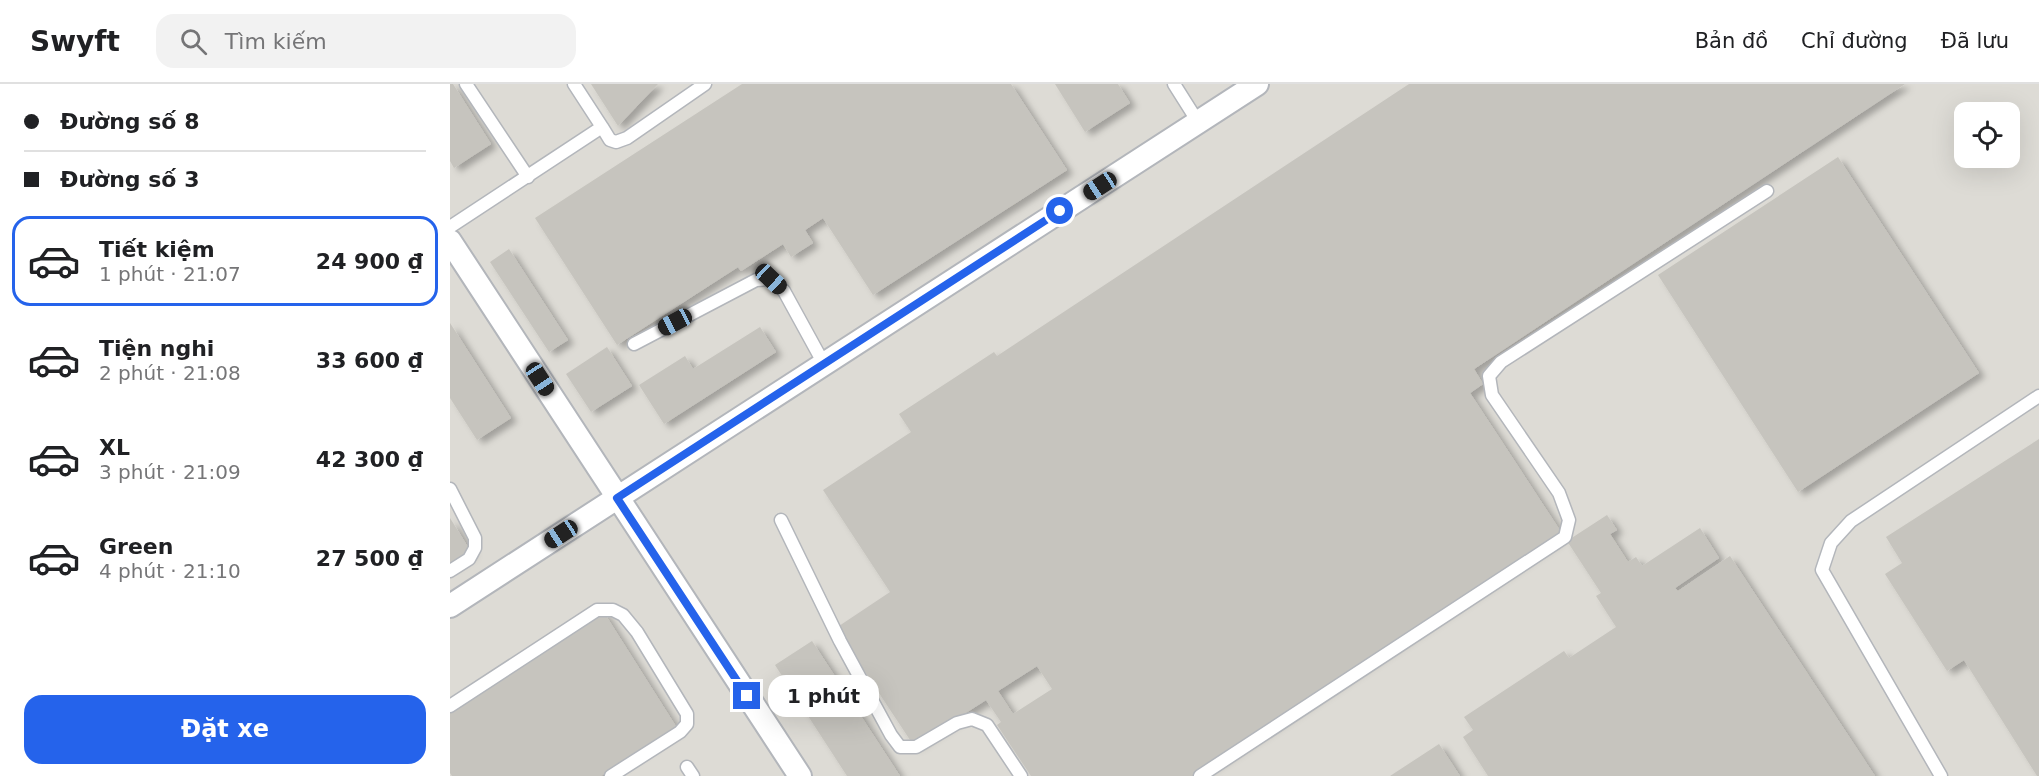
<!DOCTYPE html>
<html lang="vi">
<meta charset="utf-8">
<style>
body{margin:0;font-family:"DejaVu Sans",sans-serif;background:#f2f2f2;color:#202124;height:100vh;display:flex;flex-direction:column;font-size:22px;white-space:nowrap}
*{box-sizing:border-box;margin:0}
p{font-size:20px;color:#757577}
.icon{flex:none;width:33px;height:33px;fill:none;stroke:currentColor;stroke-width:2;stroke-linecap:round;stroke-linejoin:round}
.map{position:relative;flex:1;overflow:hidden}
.panel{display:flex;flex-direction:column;background:#fff;width:450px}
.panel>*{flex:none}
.top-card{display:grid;align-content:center;height:132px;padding:0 24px;background:#fff}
.buttons{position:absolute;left:1504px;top:18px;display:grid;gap:12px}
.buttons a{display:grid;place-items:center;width:66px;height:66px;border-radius:12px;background:#fff;box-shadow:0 6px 24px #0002;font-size:30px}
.end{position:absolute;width:27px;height:27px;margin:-14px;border:8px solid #2563eb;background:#fff;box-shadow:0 0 0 3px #fff}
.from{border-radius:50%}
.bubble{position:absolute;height:42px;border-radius:18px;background:#fff;box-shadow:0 6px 24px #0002;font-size:20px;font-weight:800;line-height:42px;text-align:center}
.car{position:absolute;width:18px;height:36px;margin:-18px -9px;border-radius:8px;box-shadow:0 0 4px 2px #0007;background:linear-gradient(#222 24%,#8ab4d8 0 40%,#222 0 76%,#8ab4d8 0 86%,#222 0)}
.top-card b{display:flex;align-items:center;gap:21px;height:57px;font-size:22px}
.top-card b+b{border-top:2px solid #e0e0e0}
.top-card i{width:15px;height:15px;background:#202124}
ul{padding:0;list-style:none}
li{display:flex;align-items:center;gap:18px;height:90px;margin:0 12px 9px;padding:0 12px;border:3px solid transparent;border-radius:18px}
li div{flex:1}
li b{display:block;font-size:22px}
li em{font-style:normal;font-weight:800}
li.selected{border-color:#2563eb}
li>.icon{width:54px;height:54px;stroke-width:1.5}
.primary-button{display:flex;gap:12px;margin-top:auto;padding:12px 24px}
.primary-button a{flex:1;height:69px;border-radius:18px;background:#2563eb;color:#fff;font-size:24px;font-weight:800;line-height:69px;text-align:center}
header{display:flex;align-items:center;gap:36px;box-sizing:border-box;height:84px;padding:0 30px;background:#fff;border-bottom:2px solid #e0e0e0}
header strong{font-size:28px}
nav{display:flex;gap:33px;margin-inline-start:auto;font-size:21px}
.search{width:420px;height:54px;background:#f2f2f2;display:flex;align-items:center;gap:15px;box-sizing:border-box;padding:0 21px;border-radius:18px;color:#757577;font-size:22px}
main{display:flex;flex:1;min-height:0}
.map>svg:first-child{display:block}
.industrial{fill:#dddbd5;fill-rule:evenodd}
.building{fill:#c6c4be;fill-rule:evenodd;filter:url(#shadow)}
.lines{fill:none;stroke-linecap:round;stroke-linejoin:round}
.service-casing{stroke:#b3b6bb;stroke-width:15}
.minor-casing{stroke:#b3b6bb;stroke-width:26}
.service{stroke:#fff;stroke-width:12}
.minor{stroke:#fff;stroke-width:22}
.route{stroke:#2563eb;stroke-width:8}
</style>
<header>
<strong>Swyft</strong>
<div class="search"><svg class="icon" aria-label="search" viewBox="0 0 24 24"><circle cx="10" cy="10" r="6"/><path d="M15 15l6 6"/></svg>Tìm kiếm</div>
<nav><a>Bản đồ</a><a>Chỉ đường</a><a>Đã lưu</a></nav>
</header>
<main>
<section class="panel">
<div class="top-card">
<b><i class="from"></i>Đường số 8</b>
<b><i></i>Đường số 3</b>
</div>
<ul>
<li class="selected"><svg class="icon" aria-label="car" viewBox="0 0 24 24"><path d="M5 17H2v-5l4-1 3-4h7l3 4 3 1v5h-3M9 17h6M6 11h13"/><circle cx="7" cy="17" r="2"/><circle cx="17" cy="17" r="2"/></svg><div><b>Tiết kiệm</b><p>1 phút · 21:07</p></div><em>24 900 ₫</em></li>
<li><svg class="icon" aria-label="car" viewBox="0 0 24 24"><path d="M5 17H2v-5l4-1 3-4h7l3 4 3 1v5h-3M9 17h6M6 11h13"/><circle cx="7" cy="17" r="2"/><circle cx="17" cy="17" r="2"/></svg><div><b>Tiện nghi</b><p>2 phút · 21:08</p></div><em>33 600 ₫</em></li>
<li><svg class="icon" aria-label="car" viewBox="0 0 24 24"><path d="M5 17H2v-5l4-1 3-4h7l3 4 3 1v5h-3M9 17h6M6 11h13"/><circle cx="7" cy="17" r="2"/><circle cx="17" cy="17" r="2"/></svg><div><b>XL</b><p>3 phút · 21:09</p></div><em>42 300 ₫</em></li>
<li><svg class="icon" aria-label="car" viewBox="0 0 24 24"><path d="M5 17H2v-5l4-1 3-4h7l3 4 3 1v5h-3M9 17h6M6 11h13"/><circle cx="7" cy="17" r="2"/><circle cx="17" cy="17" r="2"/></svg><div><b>Green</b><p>4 phút · 21:10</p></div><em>27 500 ₫</em></li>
</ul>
<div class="primary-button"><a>Đặt xe</a></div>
</section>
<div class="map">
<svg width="1589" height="692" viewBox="0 0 1589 692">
<defs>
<filter id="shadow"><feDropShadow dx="6" dy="4" stdDeviation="3" flood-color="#0004"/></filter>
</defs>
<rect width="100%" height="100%" fill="#ece9e0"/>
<!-- industrial -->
<path class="industrial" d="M0,0h1589v692h-1589zM1515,28h45v46h-45z"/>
<!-- building -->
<path class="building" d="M0,0h3l38,60 -37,24 -4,-7z
M141,0h67l-40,42z
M292,0h269l56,86 -194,125 -50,-77 -18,12 8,13 -22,14 -8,-13 -42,27 -3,-4 -121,78 -82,-127z
M605,0h63l12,19 -45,29z
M959,0h496l-431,285 9,15 -13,9 93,142 -367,241h-165l-34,-51 4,-3 -15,-22 -72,46 -78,-118 54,-36 -67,-102 88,-58 -12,-18 95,-62 3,4zM587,582l15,23 -39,25 -15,-23z
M1388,73l141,216 -181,119 -140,-217z
M59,165l59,91 -19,12 -59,-90z
M0,239l61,95 -34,22 -27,-42z
M310,243l16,25 -112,72 -25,-39 46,-29 8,13z
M157,263l25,39 -41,26 -25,-38z
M1589,355v337h-2l-73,-116 -17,11 -62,-97 17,-11 -16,-26z
M1157,431l10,15 -7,4 18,28 8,-5 6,9 58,-38 19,30 -44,30 3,3 52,-35 145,220h-387l-25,-39 10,-7 -9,-13 100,-66 5,7 47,-31 -20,-31 5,-3 -34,-52z
M0,434l21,34 -21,14z
M153,527l74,117 -76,48h-149l-2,-3v-64z
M362,557l88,135h-53l-72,-111z
M989,660l21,32h-70z"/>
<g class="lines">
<defs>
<path id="service" d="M16,0l62,93
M724,0l24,38
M152,43l8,13 6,2 11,-4 78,-54
M0,143l152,-100 -28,-43
M184,260l122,-64 15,-1 13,12 40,73
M0,405l25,49v10l-6,11 -19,12
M331,436l59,121 51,94 9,12h16l41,-24 15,-4 15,6 34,51
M0,622l147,-96h16l10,5 14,17 50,82v10l-7,8 -69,44
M237,683l6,9
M750,692l365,-239 4,-17 -10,-27 -67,-98 -3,-19 12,-14 266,-171
M1491,692l-119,-206 9,-27 20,-22 188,-125"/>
<path id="minor" d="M0,157l350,535
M0,522l807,-522"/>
</defs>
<!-- service casing -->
<use href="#service" class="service-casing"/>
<!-- minor casing -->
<use href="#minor" class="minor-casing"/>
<!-- service -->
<use href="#service" class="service"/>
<!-- minor -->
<use href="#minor" class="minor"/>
</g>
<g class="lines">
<!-- route -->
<path class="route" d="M297,612l-130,-198 443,-287"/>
</g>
</svg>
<div class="buttons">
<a><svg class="icon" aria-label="locate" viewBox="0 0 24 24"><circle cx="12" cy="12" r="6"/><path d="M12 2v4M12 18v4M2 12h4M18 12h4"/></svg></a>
</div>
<i class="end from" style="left:610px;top:127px"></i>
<i class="end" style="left:297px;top:612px"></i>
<div class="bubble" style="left:318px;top:591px;width:111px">1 phút</div>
<i class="car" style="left:650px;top:102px;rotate:237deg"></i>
<i class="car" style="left:321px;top:195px;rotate:133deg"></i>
<i class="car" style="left:225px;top:238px;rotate:242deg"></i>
<i class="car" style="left:90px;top:295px;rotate:147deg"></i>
<i class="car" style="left:111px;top:450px;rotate:237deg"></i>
</div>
</main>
